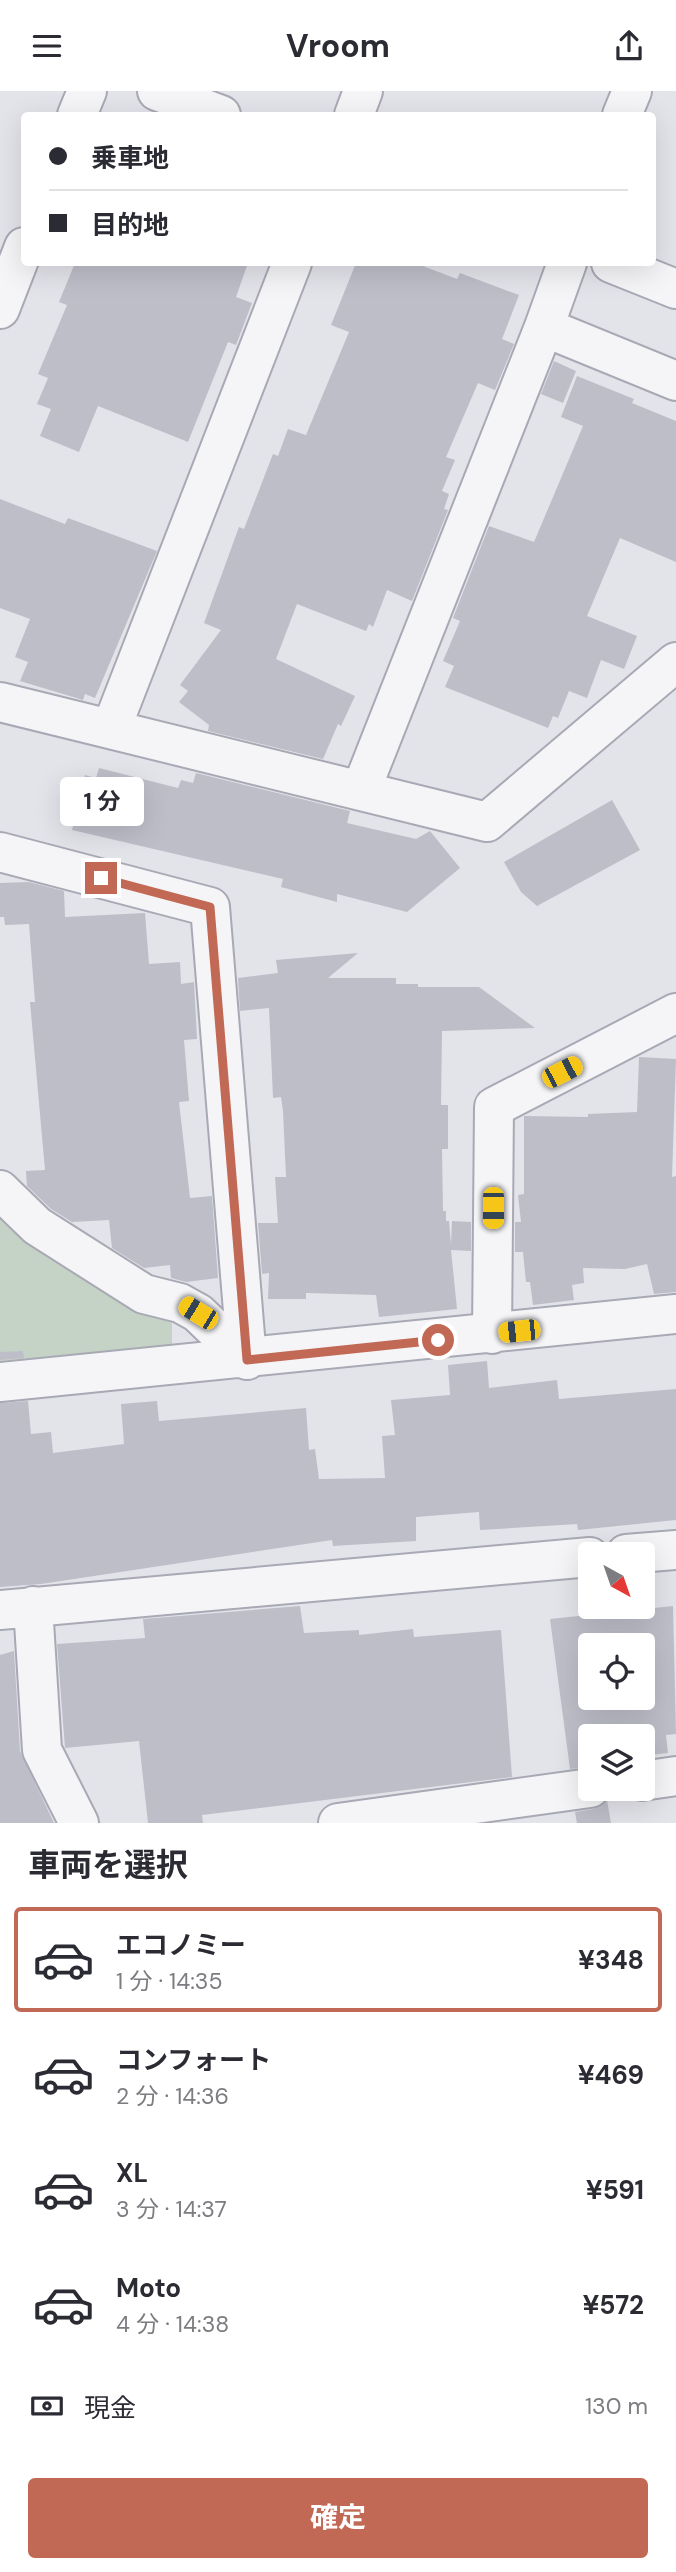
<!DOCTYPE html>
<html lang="ja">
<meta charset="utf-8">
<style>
body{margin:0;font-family:"DM Sans","Noto Sans JP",sans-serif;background:#f7f7f7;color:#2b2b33;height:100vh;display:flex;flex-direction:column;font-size:26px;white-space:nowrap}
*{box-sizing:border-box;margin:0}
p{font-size:23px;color:#7c7c81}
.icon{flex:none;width:38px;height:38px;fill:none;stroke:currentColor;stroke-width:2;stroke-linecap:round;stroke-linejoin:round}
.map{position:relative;height:1732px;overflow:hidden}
.side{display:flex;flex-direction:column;background:#fff;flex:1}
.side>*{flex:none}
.banner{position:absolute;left:21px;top:21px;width:635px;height:154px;border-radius:7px;box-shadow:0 7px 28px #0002;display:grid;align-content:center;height:154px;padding:0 28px;background:#fff}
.needle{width:46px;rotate:140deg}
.buttons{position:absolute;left:578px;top:1451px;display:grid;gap:14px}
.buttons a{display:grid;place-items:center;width:77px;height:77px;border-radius:7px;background:#fff;box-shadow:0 7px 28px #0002;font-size:35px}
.end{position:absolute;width:32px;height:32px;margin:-16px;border:9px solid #c16955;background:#fff;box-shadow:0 0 0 4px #fff}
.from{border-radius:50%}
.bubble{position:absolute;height:49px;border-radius:7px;background:#fff;box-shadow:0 7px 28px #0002;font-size:23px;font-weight:700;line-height:49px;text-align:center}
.car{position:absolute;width:21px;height:42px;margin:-21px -10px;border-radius:9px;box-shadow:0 0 5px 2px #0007;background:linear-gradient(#f5c518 24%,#345 0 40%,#f5c518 0 76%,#345 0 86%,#f5c518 0)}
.banner b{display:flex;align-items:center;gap:24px;height:66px;font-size:26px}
.banner b+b{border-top:2px solid #e1e1e2}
.banner i{width:18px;height:18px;background:#2b2b33}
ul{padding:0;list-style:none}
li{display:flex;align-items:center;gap:21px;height:105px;margin:0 14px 10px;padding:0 14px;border:4px solid transparent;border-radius:7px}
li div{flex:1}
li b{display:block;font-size:26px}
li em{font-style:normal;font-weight:700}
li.on{border-color:#c16955}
li>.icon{width:63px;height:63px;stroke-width:1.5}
h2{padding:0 28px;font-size:32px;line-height:84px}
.pay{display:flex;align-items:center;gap:18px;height:77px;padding:0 28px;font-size:26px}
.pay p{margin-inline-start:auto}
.action{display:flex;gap:14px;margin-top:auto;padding:14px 28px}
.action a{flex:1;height:80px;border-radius:7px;background:#c16955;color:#fff;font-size:28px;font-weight:700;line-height:80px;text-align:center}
header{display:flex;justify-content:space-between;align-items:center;height:91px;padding:0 28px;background:#fff;font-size:32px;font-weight:700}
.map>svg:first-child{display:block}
.green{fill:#c5d3c6}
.building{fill:#bebec9;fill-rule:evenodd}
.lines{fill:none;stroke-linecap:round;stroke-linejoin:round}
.minor-casing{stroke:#a8a9b4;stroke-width:42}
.tertiary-casing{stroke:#a8a9b4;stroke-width:42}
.minor{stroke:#f5f5f8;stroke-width:38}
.tertiary{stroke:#f5f5f8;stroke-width:38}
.route{stroke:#c16955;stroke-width:9}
</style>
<header><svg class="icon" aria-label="menu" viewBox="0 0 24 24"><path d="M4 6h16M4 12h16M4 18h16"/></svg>Vroom<svg class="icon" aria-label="share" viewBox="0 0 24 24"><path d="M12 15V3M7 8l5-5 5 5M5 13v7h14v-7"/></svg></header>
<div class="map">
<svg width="676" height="1732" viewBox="0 0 676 1732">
<rect width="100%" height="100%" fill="#e3e3ea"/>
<!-- green -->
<path class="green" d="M0,1111l172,112v31l-172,16z"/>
<!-- building -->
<path class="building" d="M75,172h173l-12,34 16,6 -16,42 -8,-3 -40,100 -90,-36 -19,46 -39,-16 11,-27 -14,-5 11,-26 -10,-4 29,-69 -8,-3z
M356,172h59l42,16 3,-6 59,22 -17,44 12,5 -19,46 -17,-7 -32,74 9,3 -13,31 7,3 -5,15 4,1 -36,91 -25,-11 -14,37 -4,-3 -3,7 -69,-27 -21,55 79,37 -14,30 -3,-2 -15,35 -115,-28 1,-6 -30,-23 9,-11 -8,-6 41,-55 -17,-7 35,-96 5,2 29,-75 5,2 10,-27 18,6 43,-103 -18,-7z
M554,270l22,10 -13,32 -22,-9z
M577,285l57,23 -2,4 44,18v141l-56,-24 -33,78 50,20 -13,33 -23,-9 -14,38 -18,-7 -11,27 -5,-2 -5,12 -103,-41 9,-21 -11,-5 17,-40 -7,-3 36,-92 45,16 49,-116 -22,-9z
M0,408l65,25 3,-6 89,33 -62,147 -10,-4 -2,6 -63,-19 8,-19 -13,-5 15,-38 -30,-11z
M99,677l79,20 3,-8 12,3 3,-10 154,38 -3,12 69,16 14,-8 30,37 -53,44 -70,-18v8l-56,-15 2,-8 -211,-49 13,-55 11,3z
M612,709l28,50 -103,56 -16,-14 -17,-30z
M29,791l35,9 1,26 80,-4 4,51 31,-2 1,22 13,-2 3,57 -13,1 5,61 -10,1 11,96 22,-2 6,82 -32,4 -15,-4 -1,-13 -26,3 -32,-20 -3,-28 -37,2 -21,-13 -24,-23 -1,-15 19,-1 -15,-168h5l-6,-78 -24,1 -1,-8h-4v-34z
M358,862l-30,25h68v6h22v3h61l56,41 -93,3 -1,74h7v44h-6l1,62h3v10h3l2,24 1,-24 19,1v29l-20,-1 6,59 -78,8 -3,-22 -70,-2v6h-38l1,-26 -7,1 -4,-51h20l-3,-46h11l-3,-66 -2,-14 -8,1 -4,-90 -29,3 -2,-33 40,-5 -2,-13z
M639,966l37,2 -4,118 4,-1v116l-22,2 -7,-30 -22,5 -42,-1 1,15 -12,2 2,15 -41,5 -3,-23h-4l-3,-30h-8v-30h6l-3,-27 6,-1v-78l64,1v-3l49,-2z
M23,1260l1,7 -24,2v-8z
M487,1270l2,27 68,-8 2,19 117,-10v131l-98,10 -1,-6 -97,6 -1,-18 -63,5v24l-83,5 -1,-6 -291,44 -41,3v-184l28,-2 3,33 20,-2 2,21 71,-9 -3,-40 36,-3 2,20 147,-13 3,42 6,-1 4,30 66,-1 -3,-42 13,-1 -4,-35 59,-5 -2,-30z
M300,1515l4,27 55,-3v5l54,-6 1,8 87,-7 11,147 -310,38 1,8h-55l-9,-82 -74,7 -8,-104 88,-6 -2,-19z
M673,1515l3,128 -10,1 2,18 -26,3v-20h-52v31l-20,2 -20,-150zM590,1554h52v52h-52z
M14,1560l6,100 34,72h-54v-168z
M607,1709l4,23h-34l-2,-11 19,-3z"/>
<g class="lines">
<defs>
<path id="minor" d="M77,24l10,-24
M354,24l9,-24
M622,24l10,-24
M0,218l24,-62
M544,236l132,54
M0,611l487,120 189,-160
M111,638l181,-466
M361,699l183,-463 23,-64
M0,761l210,55 37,453
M0,1099l37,36 107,68 36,9 18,10 49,47
M492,1243l2,-227 182,-94
M0,1291l676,-68
M626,1463l50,-4
M33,1515l9,144 37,73
M0,1519l590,-53
M642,1690l34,-5
M338,1732l252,-35"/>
<path id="tertiary" d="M157,0l64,24
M611,172l65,26"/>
</defs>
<!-- minor casing -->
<use href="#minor" class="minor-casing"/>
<!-- tertiary casing -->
<use href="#tertiary" class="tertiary-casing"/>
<!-- minor -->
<use href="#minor" class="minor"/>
<!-- tertiary -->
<use href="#tertiary" class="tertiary"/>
</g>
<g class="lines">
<!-- route -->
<path class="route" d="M101,787l109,29 37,453 191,-20"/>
</g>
</svg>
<div class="buttons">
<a><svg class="needle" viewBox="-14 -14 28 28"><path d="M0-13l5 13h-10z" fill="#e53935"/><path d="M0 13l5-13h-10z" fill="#7c7c81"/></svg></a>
<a><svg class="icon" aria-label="locate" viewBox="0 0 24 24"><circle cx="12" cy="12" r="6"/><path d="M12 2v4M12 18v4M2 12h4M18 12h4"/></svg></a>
<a><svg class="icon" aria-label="layers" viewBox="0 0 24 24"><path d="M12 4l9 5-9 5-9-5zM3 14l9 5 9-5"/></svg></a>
</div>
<i class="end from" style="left:438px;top:1249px"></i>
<i class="end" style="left:101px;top:787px"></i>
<div class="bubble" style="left:60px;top:686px;width:84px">1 分</div>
<i class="car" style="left:562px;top:981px;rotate:63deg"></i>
<i class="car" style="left:493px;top:1117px;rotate:180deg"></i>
<i class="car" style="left:198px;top:1222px;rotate:301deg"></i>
<i class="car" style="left:519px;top:1240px;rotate:264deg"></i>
<div class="banner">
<b><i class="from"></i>乗車地</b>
<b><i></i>目的地</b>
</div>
</div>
<section class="side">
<h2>車両を選択</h2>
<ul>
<li class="on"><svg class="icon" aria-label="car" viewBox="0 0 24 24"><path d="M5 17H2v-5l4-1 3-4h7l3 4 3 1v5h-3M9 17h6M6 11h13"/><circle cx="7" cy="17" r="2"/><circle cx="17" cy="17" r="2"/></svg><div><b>エコノミー</b><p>1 分 · 14:35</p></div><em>¥348</em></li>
<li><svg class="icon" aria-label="car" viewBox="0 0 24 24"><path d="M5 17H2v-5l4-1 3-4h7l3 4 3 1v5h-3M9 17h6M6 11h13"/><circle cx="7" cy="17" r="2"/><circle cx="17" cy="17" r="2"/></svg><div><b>コンフォート</b><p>2 分 · 14:36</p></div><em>¥469</em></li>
<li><svg class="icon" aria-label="car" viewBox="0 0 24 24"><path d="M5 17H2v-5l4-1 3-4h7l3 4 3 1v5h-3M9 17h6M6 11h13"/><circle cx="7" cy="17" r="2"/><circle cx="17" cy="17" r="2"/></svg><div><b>XL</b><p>3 分 · 14:37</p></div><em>¥591</em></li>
<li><svg class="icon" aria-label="car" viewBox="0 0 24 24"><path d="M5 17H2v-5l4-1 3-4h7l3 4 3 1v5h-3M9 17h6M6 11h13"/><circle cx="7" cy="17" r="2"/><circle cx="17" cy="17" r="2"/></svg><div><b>Moto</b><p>4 分 · 14:38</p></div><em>¥572</em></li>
</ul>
<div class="pay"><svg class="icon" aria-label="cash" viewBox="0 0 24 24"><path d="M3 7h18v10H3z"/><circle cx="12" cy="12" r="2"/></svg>現金<p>130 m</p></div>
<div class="action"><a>確定</a></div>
</section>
